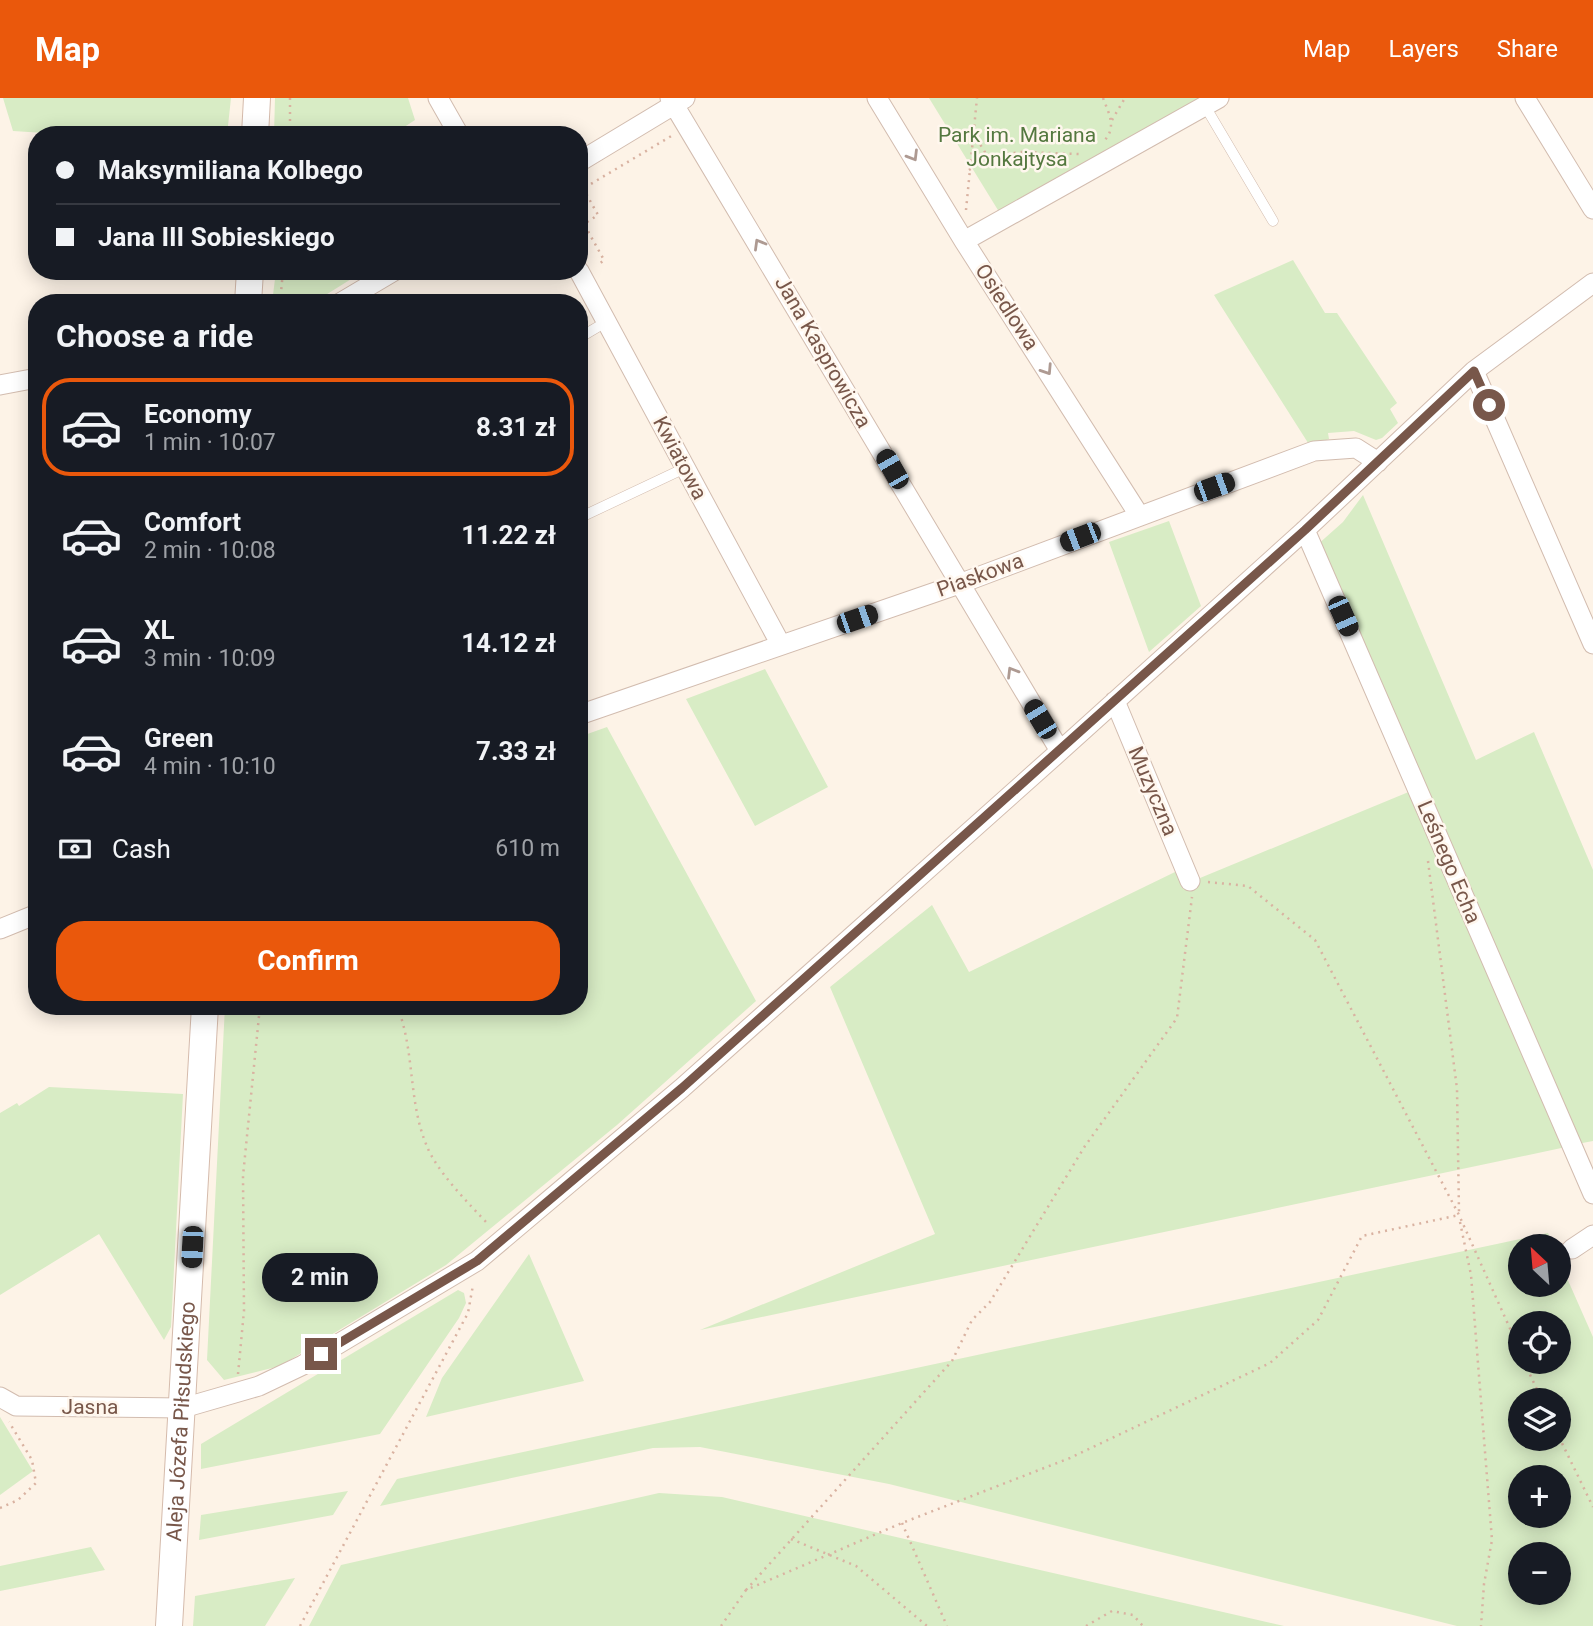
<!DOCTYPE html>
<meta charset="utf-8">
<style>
body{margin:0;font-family:Roboto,sans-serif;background:#242831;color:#f1f3f6;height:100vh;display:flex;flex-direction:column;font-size:26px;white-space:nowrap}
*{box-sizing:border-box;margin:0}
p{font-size:23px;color:#9ea1a6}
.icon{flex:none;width:38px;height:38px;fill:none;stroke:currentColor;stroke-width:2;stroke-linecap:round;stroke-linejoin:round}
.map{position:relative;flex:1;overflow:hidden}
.drawer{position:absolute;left:28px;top:196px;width:560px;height:721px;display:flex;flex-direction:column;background:#171b24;border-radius:28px;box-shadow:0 4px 18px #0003}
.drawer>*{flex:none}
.banner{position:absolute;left:28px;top:28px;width:560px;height:154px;border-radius:28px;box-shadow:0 4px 18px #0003;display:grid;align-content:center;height:154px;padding:0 28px;background:#171b24}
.needle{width:46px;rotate:334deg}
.fabs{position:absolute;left:1508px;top:1136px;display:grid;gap:14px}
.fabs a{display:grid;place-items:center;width:63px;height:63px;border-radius:50%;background:#171b24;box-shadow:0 4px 18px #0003;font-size:35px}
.end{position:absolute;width:32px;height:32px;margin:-16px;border:9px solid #78574a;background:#fff;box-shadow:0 0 0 4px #fff}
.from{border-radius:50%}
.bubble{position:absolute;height:49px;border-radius:24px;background:#171b24;box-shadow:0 4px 18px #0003;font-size:23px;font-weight:700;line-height:49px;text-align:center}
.car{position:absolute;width:21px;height:42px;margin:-21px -10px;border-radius:9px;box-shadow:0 0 5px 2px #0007;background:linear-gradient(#222 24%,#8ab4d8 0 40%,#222 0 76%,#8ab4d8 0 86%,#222 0)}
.banner b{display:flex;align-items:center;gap:24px;height:66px;font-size:26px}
.banner b+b{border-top:2px solid #363941}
.banner i{width:18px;height:18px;background:#f1f3f6}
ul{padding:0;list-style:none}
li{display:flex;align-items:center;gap:21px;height:98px;margin:0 14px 10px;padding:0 14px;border:4px solid transparent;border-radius:28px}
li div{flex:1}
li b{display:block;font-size:26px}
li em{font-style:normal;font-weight:700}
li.selected{border-color:#ea580c}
li>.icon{width:63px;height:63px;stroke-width:1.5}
h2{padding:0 28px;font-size:32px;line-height:84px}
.pay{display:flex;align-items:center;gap:18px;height:77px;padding:0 28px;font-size:26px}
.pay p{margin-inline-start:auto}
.cta{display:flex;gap:14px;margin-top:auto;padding:14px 28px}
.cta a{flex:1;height:80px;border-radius:28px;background:#ea580c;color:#fff;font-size:28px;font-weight:700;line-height:80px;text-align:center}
header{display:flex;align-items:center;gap:42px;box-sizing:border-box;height:98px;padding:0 35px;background:#ea580c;color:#fff}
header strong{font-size:33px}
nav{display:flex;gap:38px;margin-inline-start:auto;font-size:24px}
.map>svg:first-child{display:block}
.green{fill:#d8ecc5;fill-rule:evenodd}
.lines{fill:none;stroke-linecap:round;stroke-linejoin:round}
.lane-casing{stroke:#d2bcaf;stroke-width:11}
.street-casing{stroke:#d2bcaf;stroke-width:21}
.secondary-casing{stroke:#d5bbac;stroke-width:28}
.path{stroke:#d9b2a1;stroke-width:2.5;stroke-dasharray:2 5;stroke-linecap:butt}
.lane{stroke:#fff;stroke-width:10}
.street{stroke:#fff;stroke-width:19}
.secondary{stroke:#fff;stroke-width:26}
.oneway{stroke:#ae9a92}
.route{stroke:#78574a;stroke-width:9}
.labels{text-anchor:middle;stroke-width:5;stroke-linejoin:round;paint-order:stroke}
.park-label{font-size:21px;fill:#54783f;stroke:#fff7ee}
.street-label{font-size:21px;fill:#78574a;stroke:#fff7ee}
</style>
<header>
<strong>Map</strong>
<nav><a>Map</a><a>Layers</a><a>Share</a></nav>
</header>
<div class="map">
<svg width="1593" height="1528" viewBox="0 0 1593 1528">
<rect width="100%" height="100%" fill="#fdf3e7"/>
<!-- green -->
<path class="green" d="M3,0h228l-4,37h-151l-63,-4z
M275,0h133l7,22 -23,15h-118z
M929,0h278l-206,117z
M1293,162l32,53h12l60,90 -7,6 8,14 -16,15 -6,2 -22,-9 -26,2 1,6 -19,7 -96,-151z
M276,173h88l-48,30 -44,2z
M1363,397l113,265 58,-28 59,138v271l-16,3 -261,-598 27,-24z
M1169,423l32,85 -52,46 -40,-110z
M765,571l63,118 -73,39 -69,-127z
M607,629l149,274 -139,124 -171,140 -166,101 -56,14 -17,-20 18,-354h354v-269z
M1411,693l155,356 -866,183 235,-96 -105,-247 102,-82 37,67 206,-100 25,6z
M49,989l134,7 -12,233 -7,13 -65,-106 -99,61v-182l17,-10 2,3z
M1548,1135l5,13h-32v38h38v-24l34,77v289h-136l-568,-142 -189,-37 -47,1 -273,58 17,-27zM1521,1225h38v39h-38zM1521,1302h38v38h-38zM1521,1379h38v39h-38zM1521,1456h38v38h-38z
M529,1156l55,127 -158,36 16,-39z
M458,1192l6,3 2,10 -7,15 -79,116 -179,35v-25z
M0,1319l33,54 -33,24z
M348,1393l-15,24 -134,25 2,-25z
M659,1395l63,4 562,129h-975l32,-61z
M91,1449l14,23 -105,21v-25z
M295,1480l-30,48h-72l2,-30z"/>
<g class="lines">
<defs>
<path id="lane" d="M1205,8l68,115
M579,240l27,-16
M579,420l106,-50"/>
<path id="street" d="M438,0l21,37
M670,0l390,653
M877,0l87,143 175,274
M1525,0l68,111
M579,64l106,-64
M964,143l255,-143
M579,173l202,374
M340,205l54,-32
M1474,273l119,273
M0,287l37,-7
M1305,432l288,664
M1115,603l75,180
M579,617l380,-131 355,-133 42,-3 22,14
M0,831l37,-15
M1572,1151l21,-14
M0,1299l16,9 167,2 76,-22 44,-21 174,-104 205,-173 378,-337 245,-221 169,-159 119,-88"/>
<g id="secondary">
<path d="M255,37l2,-37"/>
<path d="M248,205l2,-32"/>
<path id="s1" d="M169,1528l36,-620"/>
</g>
</defs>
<!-- lane casing -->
<use href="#lane" class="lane-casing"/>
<!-- street casing -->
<use href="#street" class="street-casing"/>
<!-- secondary casing -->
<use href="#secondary" class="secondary-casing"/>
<!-- path -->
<path class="path" d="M290,0v37
M1103,0c6,16 14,29 1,43
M1112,22l13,-22
M973,35l15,24
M969,72l19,-13 33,-5 59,2
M583,90l15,27 -14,9 20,36 -7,6
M579,93l94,-56
M966,112l11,-112
M411,179l9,-6
M280,205l3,-32
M1428,763l29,228 2,123
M1208,784l40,4 67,54 144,275 62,138
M397,908c18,44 11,94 29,138 10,27 43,60 63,81
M1460,1124l11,53 21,265 -8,44 -3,42
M1524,1264l18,38
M238,1276l6,-63 -1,-135 17,-170
M1559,1339l34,70
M0,1410l18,-8 18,-17 -4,-23 -23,-38
M902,1425l45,103
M791,1441l65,27 71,60
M746,1492l206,-229 20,-41 18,-18 95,-156 92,-128 15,-121
M300,1528l168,-313 5,-28
M721,1528l25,-36 156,-67 168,-65 200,-95 48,-43 44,-84 97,-21
M1086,1528l26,-15 21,4 10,11"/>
<!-- lane -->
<use href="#lane" class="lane"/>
<!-- street -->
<use href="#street" class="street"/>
<!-- secondary -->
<use href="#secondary" class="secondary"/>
</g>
<!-- one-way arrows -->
<defs><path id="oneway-chevron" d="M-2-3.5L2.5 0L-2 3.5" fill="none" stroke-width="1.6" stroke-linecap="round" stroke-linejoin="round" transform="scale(1.75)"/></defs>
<g class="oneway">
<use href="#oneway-chevron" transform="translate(913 58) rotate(59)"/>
<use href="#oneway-chevron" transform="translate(759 146) rotate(-120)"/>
<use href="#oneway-chevron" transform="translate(1047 272) rotate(57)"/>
<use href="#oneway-chevron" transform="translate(1012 574) rotate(-121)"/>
</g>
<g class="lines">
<!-- route -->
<path class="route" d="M321,1256l156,-93 205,-173 623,-558 169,-159 15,34"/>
</g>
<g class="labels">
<!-- park labels -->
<g class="park-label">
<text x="1017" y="44">Park im. Mariana<tspan x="1017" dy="24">Jonkajtysa</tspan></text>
</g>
<!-- street labels -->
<g class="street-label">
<text transform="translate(1007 209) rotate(57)" y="7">Osiedlowa</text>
<text transform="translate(823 254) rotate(60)" y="7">Jana Kasprowicza</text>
<text transform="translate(680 360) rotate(62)" y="7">Kwiatowa</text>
<text transform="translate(980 477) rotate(-20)" y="7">Piaskowa</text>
<text transform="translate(1153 693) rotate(67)" y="7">Muzyczna</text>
<text transform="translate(1449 764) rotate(67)" y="7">Leśnego Echa</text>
<text x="90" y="1316">Jasna</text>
<text dy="7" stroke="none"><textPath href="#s1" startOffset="205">Aleja Józefa Piłsudskiego</textPath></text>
</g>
</g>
</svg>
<div class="fabs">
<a><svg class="needle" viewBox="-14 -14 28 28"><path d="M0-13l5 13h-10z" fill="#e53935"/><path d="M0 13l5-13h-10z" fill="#9ea1a6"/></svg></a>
<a><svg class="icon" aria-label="locate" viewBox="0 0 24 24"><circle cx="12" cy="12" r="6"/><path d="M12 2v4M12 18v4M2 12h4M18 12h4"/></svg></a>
<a><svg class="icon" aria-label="layers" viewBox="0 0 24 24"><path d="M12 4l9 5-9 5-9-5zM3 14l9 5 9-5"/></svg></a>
<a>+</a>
<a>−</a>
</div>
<i class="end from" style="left:1489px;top:307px"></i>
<i class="end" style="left:321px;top:1256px"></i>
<div class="bubble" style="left:262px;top:1155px;width:116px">2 min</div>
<i class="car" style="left:892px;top:371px;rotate:330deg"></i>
<i class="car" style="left:1214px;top:389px;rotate:70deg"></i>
<i class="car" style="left:1080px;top:439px;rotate:249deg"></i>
<i class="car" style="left:1343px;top:518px;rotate:156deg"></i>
<i class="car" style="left:857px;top:521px;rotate:71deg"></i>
<i class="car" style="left:1040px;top:621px;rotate:329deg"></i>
<i class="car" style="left:192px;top:1149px;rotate:183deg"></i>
<div class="banner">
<b><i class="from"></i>Maksymiliana Kolbego</b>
<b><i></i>Jana III Sobieskiego</b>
</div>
<section class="drawer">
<h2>Choose a ride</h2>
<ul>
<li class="selected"><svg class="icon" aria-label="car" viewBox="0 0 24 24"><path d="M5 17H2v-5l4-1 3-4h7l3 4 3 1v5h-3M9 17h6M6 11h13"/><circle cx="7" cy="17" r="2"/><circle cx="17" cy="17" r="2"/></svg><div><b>Economy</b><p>1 min · 10:07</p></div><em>8.31 zł</em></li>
<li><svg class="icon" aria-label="car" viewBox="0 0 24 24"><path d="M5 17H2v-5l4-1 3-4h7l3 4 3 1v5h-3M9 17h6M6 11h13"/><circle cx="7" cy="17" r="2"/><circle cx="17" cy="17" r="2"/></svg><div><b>Comfort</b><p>2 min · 10:08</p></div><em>11.22 zł</em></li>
<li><svg class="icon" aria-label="car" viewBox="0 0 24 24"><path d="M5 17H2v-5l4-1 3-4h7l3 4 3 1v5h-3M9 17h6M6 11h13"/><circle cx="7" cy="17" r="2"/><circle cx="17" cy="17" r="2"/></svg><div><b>XL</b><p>3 min · 10:09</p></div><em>14.12 zł</em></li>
<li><svg class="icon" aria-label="car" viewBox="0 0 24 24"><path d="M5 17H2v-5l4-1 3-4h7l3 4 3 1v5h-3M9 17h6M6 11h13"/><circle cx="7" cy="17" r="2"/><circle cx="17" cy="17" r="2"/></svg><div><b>Green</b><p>4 min · 10:10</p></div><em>7.33 zł</em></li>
</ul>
<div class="pay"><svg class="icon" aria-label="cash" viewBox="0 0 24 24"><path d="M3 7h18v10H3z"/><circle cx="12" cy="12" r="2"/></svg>Cash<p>610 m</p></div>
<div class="cta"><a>Confirm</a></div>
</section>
</div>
